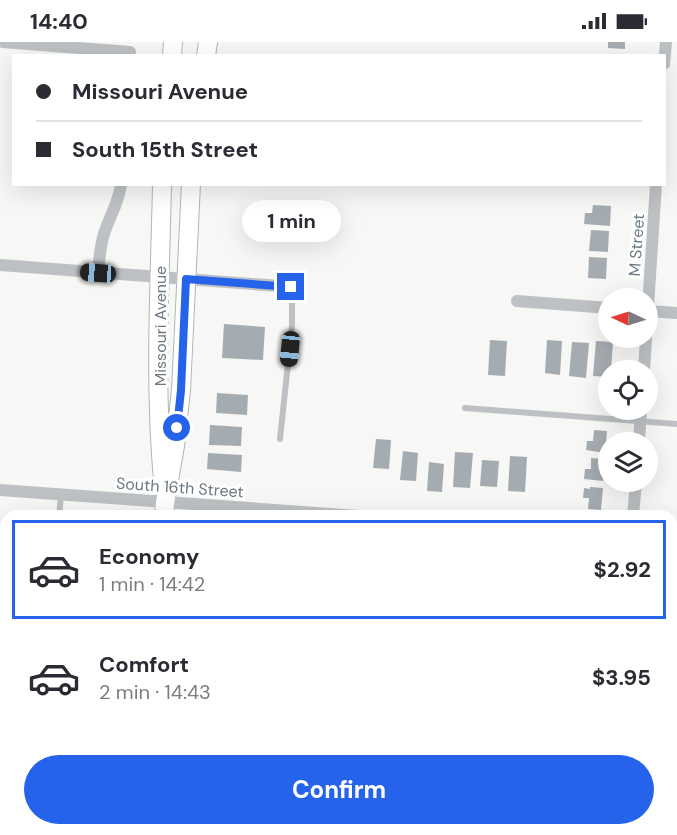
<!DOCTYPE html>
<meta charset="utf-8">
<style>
body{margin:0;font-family:"DM Sans",sans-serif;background:#f7f7f7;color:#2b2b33;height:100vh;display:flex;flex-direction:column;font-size:22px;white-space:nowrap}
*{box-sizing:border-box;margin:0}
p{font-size:20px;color:#7c7c81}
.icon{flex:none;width:33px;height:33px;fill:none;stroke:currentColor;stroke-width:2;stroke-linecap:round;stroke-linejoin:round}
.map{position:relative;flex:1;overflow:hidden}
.panel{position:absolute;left:0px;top:468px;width:678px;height:326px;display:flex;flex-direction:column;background:#fff;border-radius:18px 18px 0 0;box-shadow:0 6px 24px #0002}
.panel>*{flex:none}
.guide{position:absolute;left:12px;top:12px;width:654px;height:132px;border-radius:0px;box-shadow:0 6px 24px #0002;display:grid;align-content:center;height:132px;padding:0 24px;background:#fff}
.needle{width:39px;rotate:274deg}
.buttons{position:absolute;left:598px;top:246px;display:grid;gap:12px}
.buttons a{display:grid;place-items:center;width:60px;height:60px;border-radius:50%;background:#fff;box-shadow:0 6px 24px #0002;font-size:30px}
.end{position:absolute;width:27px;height:27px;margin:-14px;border:8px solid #2563eb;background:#fff;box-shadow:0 0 0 3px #fff}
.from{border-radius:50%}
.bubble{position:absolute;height:42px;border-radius:21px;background:#fff;box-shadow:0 6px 24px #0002;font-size:20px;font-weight:700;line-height:42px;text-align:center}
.car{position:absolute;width:18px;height:36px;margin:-18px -9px;border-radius:8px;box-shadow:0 0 4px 2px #0007;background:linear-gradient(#222 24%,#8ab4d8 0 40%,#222 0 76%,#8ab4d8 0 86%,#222 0)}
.guide b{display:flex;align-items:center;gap:21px;height:57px;font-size:22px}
.guide b+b{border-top:2px solid #e1e1e2}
.guide i{width:15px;height:15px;background:#2b2b33}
ul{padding:10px 0 0;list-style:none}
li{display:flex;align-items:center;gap:18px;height:99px;margin:0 12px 9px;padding:0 12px;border:3px solid transparent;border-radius:0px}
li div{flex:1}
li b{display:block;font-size:22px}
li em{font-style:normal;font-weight:700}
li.selected{border-color:#2563eb}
li>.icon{width:54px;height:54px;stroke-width:1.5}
.primary-button{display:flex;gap:12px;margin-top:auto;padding:12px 24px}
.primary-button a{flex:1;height:69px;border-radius:36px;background:#2563eb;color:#fff;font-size:24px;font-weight:700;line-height:69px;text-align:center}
.status{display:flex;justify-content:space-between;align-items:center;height:42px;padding:0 30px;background:#fff;direction:ltr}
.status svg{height:16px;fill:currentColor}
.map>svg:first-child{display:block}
.building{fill:#a5acb1}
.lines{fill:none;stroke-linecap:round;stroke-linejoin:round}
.primary-casing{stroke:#b1b5b8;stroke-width:20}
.lane{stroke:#bdc1c4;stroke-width:6}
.street{stroke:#bdc1c4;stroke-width:12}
.primary{stroke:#fff;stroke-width:18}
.route{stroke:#2563eb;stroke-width:8}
.labels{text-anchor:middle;stroke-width:6;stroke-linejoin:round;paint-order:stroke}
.street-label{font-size:16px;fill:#6a7882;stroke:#fff}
</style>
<div class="status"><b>14:40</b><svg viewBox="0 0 49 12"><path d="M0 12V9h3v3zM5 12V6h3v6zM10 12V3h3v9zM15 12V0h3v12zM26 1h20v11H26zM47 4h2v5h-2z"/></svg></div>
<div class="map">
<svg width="677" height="793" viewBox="0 0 677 793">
<rect width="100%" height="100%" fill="#f7f7f5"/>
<!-- building -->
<path class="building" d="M608,0h17v7l-17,-1z
M593,163l18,1 -1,20 -26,-2 1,-11h7z
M591,188l18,1 -1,21 -19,-1z
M589,215l18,1 -1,21 -18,-1z
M224,282l41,3 -2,33 -41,-2z
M490,298l17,1 -2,35 -17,-1z
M547,298l15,1 -2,34 -15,-2z
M596,299l17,1 -2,28h-2v7l-16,-1z
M572,300l17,1 -3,35 -17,-2z
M217,351l31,2 -1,20 -31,-2z
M210,383l32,2 -1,19 -32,-1z
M594,388l13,1 -2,22 -19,-3 1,-9h6z
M376,397l15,1 -2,29 -16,-1z
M403,409l15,2 -2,28 -16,-1z
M455,410l18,1 -3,35 -17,-1z
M208,411l34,2 -1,17 -34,-3z
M510,414l17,1 -2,35 -17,-1z
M591,416l14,1 -2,22 -19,-2 1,-10h6z
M482,418l17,1 -2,26 -17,-1z
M429,420l15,2 -2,28 -15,-1z
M590,445l13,1 -2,22 -13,-1 1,-11h-6l1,-10 6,1z"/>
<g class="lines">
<defs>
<path id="primary" d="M172,14l1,-14
M206,14l2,-14
M162,142c-2,99 -8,198 1,296
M164,474l1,-13 10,-57 6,-56 10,-206
M143,793v-5"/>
</defs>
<!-- primary casing -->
<use href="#primary" class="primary-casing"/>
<!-- lane -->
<path class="lane" d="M465,366l212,16
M280,397l12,-113v-39
M59,474l2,-21
M0,558h6
M672,608h5
M0,787h6
M12,788l23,1"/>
<!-- street -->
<path class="street" d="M3,0l127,10
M664,22l2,-22
M0,223l292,22
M98,231c1,-13 2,-26 6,-39 5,-17 15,-31 17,-50
M517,259l92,7
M648,265l8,-123
M648,269l29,2
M644,328l2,-32
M639,400l2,-32
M0,448l358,26
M633,474l3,-34
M672,495h5
M0,673l6,1
M672,725l5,1
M611,793v-5"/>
<!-- primary -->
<use href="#primary" class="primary"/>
</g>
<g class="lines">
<!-- route -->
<path class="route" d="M177,386l4,-38 5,-111 105,8"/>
</g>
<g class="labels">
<!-- street labels -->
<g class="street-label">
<text transform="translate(636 203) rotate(-86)" y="6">M Street</text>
<text transform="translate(160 284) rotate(-90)" y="6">Missouri Avenue</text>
<text transform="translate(180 445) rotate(4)" y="6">South 16th Street</text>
</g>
</g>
</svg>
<div class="buttons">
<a><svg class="needle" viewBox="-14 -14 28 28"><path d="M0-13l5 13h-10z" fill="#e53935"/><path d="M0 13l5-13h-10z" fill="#7c7c81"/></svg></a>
<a><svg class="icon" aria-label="locate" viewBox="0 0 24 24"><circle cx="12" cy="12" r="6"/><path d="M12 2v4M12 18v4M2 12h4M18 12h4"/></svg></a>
<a><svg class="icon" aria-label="layers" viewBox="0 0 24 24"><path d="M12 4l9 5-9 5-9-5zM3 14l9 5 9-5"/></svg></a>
</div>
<i class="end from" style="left:177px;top:386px"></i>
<i class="end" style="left:291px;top:245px"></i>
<div class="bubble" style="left:242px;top:158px;width:99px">1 min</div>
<i class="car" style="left:98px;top:231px;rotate:274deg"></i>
<i class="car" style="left:290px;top:307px;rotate:186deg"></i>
<div class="guide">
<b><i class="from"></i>Missouri Avenue</b>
<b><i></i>South 15th Street</b>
</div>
<section class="panel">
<ul>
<li class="selected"><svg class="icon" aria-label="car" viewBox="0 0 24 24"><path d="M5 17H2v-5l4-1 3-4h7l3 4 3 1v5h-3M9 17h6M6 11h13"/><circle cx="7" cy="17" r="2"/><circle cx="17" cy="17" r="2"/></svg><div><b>Economy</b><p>1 min · 14:42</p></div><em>$2.92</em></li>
<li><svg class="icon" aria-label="car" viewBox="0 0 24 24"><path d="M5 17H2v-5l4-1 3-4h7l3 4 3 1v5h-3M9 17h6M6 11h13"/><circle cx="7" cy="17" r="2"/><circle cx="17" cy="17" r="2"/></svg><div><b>Comfort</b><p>2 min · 14:43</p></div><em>$3.95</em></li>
</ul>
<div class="primary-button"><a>Confirm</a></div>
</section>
</div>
